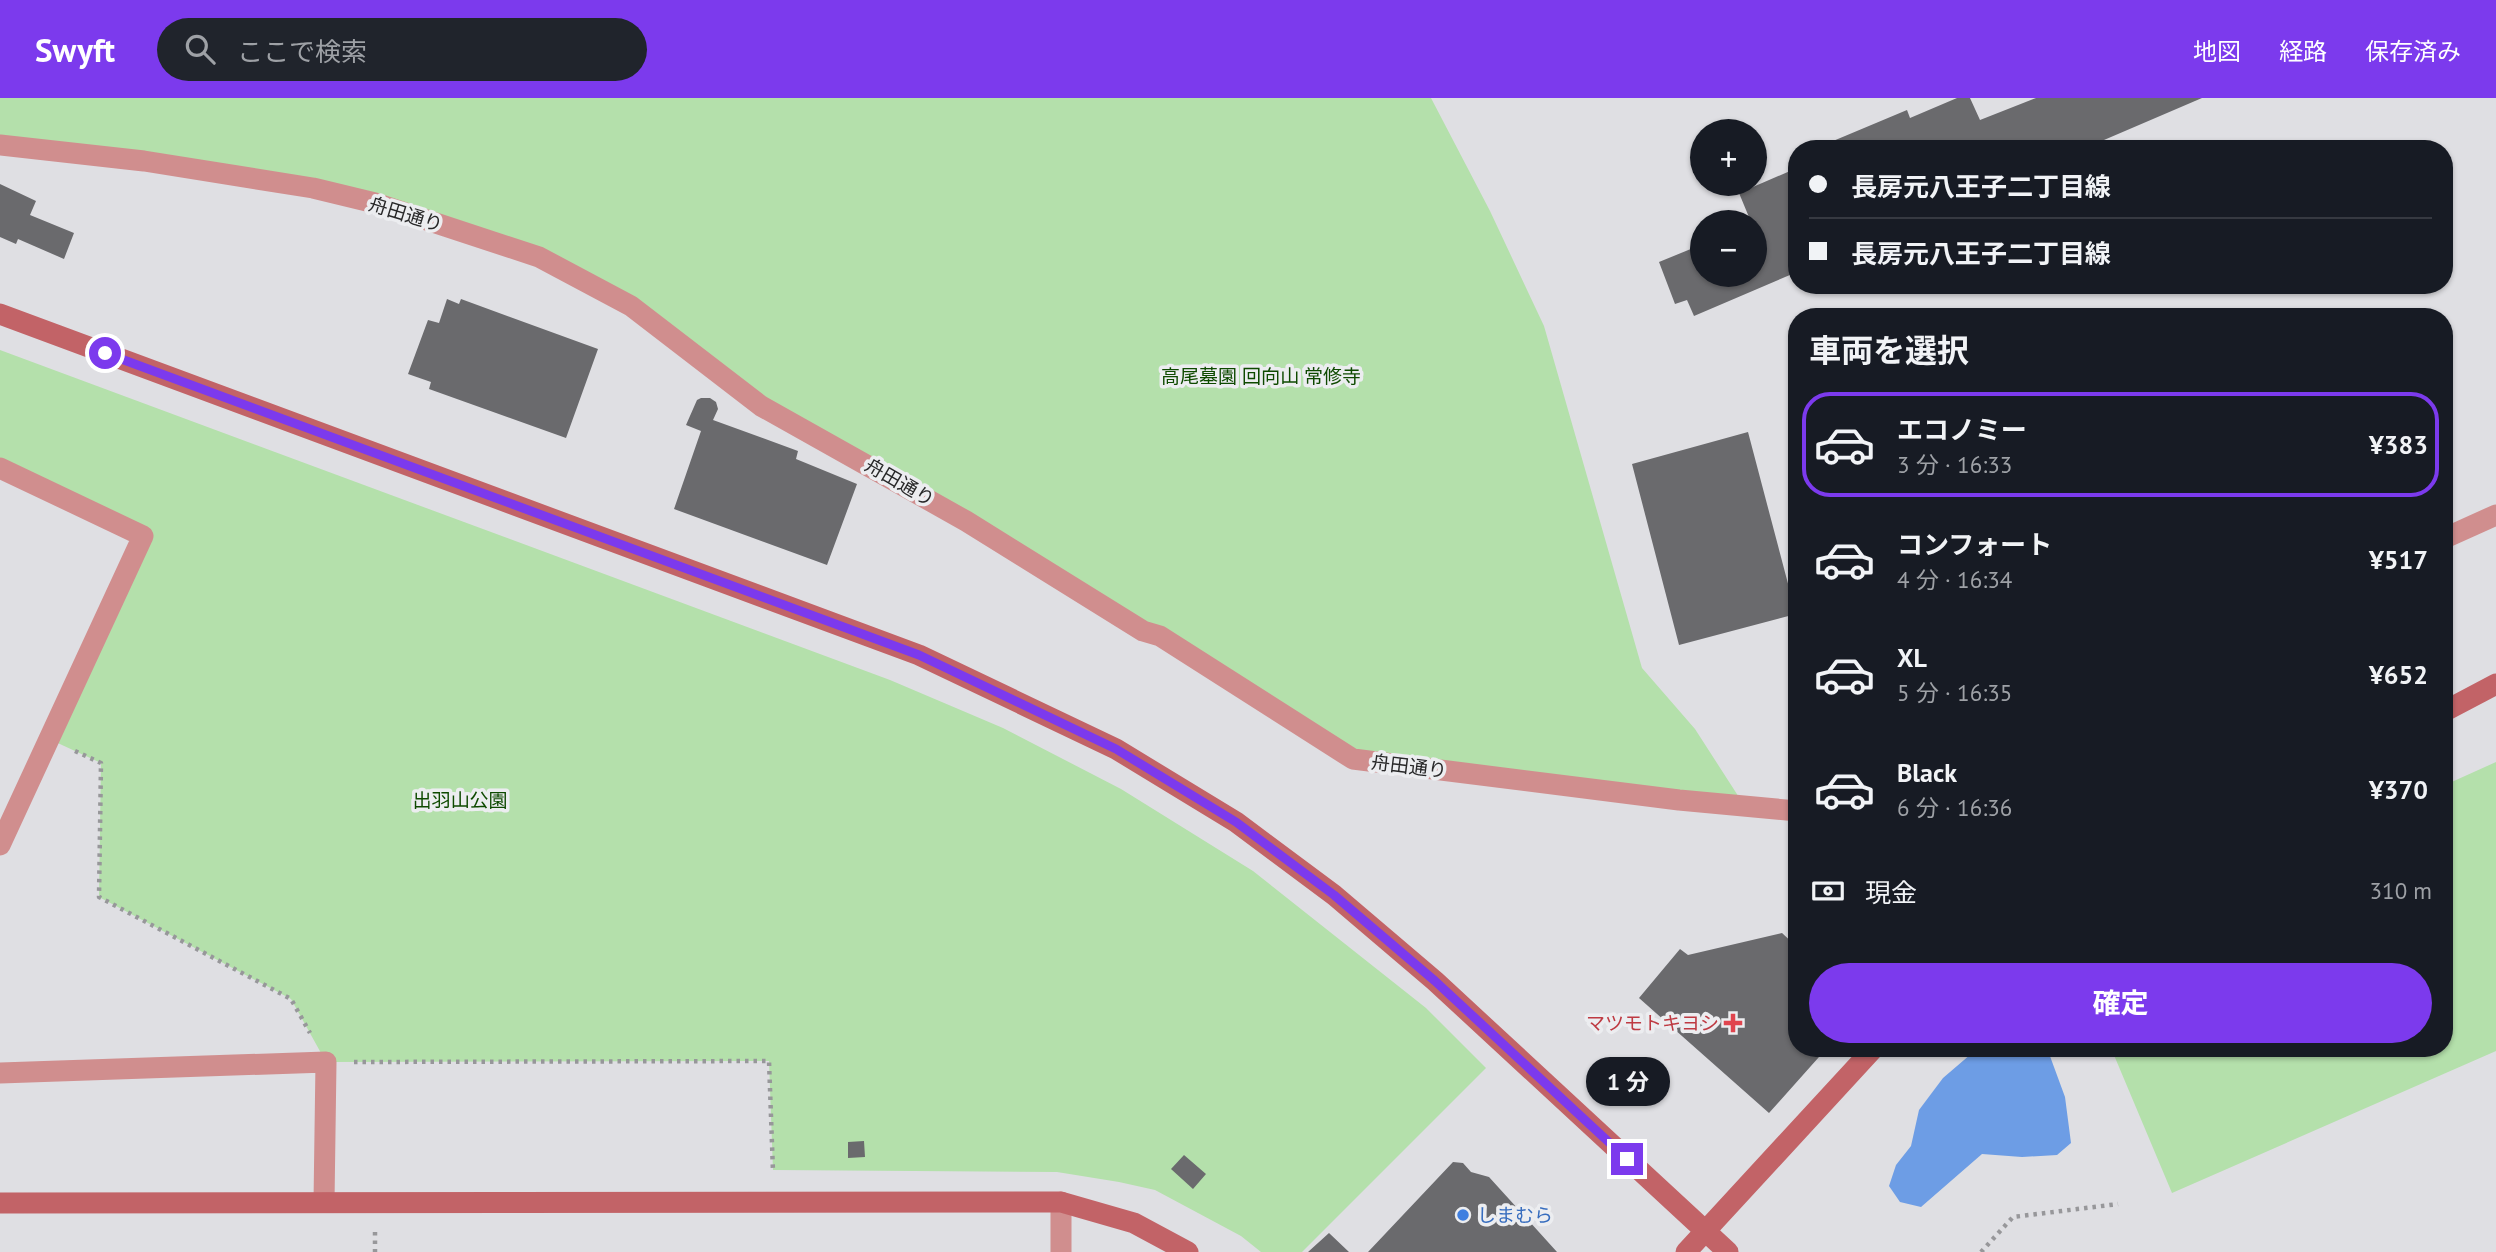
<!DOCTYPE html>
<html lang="ja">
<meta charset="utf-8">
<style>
body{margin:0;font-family:"PT Sans","Noto Sans JP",sans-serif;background:#20242c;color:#f1f3f6;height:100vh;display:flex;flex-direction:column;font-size:26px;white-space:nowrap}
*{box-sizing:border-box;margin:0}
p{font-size:23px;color:#9ea1a6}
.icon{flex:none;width:38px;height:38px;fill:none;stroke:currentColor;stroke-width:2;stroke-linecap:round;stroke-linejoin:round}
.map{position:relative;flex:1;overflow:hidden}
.side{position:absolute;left:1788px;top:210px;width:665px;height:749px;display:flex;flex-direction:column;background:#171b24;border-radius:28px;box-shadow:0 2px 5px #0004}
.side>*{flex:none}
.guide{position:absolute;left:1788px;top:42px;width:665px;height:154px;border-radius:28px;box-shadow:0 2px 5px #0004;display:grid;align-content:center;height:154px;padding:0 21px;background:#171b24}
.fabs{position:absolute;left:1690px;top:21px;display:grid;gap:14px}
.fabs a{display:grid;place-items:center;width:77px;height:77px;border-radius:50%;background:#171b24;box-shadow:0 2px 5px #0004;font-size:35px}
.end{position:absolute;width:32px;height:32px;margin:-16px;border:9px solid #7c3aed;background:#fff;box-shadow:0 0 0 4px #fff}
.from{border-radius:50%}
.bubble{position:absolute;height:49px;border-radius:24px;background:#171b24;box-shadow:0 2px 5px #0004;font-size:23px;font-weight:700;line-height:49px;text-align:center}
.guide b{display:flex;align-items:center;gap:24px;height:66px;font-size:26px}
.guide b+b{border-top:2px solid #363941}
.guide i{width:18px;height:18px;background:#f1f3f6}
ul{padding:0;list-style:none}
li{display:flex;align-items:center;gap:21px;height:105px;margin:0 14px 10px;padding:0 7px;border:4px solid transparent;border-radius:28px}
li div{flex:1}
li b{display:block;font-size:26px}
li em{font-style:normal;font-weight:700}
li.current{border-color:#7c3aed}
li>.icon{width:63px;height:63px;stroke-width:1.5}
h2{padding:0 21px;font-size:32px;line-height:84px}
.pay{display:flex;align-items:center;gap:18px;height:77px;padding:0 21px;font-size:26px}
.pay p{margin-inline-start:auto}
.cta{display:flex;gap:14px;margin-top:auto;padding:14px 21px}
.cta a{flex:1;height:80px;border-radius:42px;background:#7c3aed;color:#fff;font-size:28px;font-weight:700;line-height:80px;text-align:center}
header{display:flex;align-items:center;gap:42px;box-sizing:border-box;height:98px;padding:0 35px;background:#7c3aed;color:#fff}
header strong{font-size:33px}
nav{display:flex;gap:38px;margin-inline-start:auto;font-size:24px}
.search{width:490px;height:63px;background:#20242c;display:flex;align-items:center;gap:18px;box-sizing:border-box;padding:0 24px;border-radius:38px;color:#9ea1a6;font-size:26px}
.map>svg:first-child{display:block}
.green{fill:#b4e0ab}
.water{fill:#6d9de5}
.building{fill:#6a6a6d}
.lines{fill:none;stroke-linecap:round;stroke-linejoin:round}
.path{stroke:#97979a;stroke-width:4.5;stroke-dasharray:3.5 5;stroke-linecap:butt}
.street{stroke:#d08e8e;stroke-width:21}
.secondary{stroke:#c26367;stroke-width:21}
.route{stroke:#7c3aed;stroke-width:9}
.health-dot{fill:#e0444e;stroke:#ecedf0;stroke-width:2.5}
.shop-dot{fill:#3f7fe0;stroke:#ecedf0;stroke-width:2.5}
.labels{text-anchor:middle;stroke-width:7;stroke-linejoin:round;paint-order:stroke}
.street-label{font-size:19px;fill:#282829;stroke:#ecedf0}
.park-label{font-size:19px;fill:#0e4a00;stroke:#ecedf0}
.health-label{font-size:19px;fill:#be3a42;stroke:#ecedf0;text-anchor:end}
.shop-label{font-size:19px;fill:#366cbe;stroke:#ecedf0;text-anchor:start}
</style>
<header>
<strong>Swyft</strong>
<div class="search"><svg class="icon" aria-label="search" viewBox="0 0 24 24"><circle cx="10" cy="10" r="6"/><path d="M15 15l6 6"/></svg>ここで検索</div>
<nav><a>地図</a><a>経路</a><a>保存済み</a></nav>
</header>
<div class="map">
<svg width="2496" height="1154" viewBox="0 0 2496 1154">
<rect width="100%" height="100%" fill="#dfdfe3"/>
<!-- green -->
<path class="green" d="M0,0h1431l59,113 54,115 98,342 53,61 49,76 -391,-46 -592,-353 -130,-100 -92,-49 -164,-54 -375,-58z
M0,252l890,330 113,48 118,61 132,82 173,137 60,60 -184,184h-41l-20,-16 -86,-46 -36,-8 -62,-10 -284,-2 -4,-109 -443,1 -35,-63 -192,-102 2,-134 -52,-24 94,-203 -143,-68z
M2496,664v289l-324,142 -61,-145h334v-263z"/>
<!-- water -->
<path class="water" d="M1978,950h69l18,49 6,46 -14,12 -35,2 -40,-3 -61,53 -21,-5 -11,-16 7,-21 15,-19 8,-36 24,-32z"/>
<!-- building -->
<path class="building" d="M1957,0h13l10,22 56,-22h166l-119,51h-269l93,-39 3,8z
M1797,70v104l-103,44 -7,-16 -12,4 -16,-42 44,-18v31h52v-53h-4l-12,-29z
M0,86l36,17 -6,14 44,18 -10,26 -46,-20 -2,5 -16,-7z
M447,201l12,5 2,-5 137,50 -32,89 -137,-49 2,-7 -23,-8 20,-54 11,3z
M701,300h9l6,4 2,7 -5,11 85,31 -2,8 61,25 -30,81 -153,-56 27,-78 -15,-6 11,-25z
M1748,334l48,182 -117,31 -47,-181z
M1782,835l15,14v101h30l-58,65 -130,-115 41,-49 8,6z
M864,1043l1,16 -17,1v-16z
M1184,1057l22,19 -13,15 -22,-20z
M1453,1064l10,1 8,9 18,5 68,75h-189z
M1329,1135l20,19h-41z"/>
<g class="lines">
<!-- path -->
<path class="path" d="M75,653l26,12 -2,134 192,102 19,34
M354,964l415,-1 4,111
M375,1134v20
M1981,1154l32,-35 105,-13"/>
<!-- street -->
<path class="street" d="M0,47l144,16 169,27 62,15 164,54 92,49 130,100 205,115 177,110 17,5 193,123 326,41 118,11
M0,370l143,68 -143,309
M2445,440l51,-23
M0,975l326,-11 -2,140
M1061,1104v50"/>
<!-- secondary -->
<path class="secondary" d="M0,216l919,341 197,94 120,73 98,73 101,86 293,271
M2445,613l51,-27
M0,1105l1061,-1 73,21 54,29
M1686,1154l188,-204"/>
</g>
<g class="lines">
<!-- route -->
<path class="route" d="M105,255l814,302 197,94 120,73 98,73 101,86 192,178"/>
</g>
<!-- markers -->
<path class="health-dot" d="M1729.5 914.5h7v7h7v7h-7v7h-7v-7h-7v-7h7z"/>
<circle class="shop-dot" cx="1463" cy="1117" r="7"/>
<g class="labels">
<!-- street labels -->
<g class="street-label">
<text transform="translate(406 116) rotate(17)" y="7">舟田通り</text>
<text transform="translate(900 384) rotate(30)" y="7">舟田通り</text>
<text transform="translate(1409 668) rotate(7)" y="7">舟田通り</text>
</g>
<!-- park labels -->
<g class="park-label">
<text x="1261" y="285">高尾墓園 回向山 常修寺</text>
<text x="460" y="709">出羽山公園</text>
</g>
<!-- health labels -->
<g class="health-label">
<text x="1719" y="932">マツモトキヨシ</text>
</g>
<!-- shop labels -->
<g class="shop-label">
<text x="1477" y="1124">しまむら</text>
</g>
</g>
</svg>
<div class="fabs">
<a>+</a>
<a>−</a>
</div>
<i class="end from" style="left:105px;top:255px"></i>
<i class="end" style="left:1627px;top:1061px"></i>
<div class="bubble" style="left:1586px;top:959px;width:84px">1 分</div>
<div class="guide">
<b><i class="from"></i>長房元八王子二丁目線</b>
<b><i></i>長房元八王子二丁目線</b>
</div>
<section class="side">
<h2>車両を選択</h2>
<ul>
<li class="current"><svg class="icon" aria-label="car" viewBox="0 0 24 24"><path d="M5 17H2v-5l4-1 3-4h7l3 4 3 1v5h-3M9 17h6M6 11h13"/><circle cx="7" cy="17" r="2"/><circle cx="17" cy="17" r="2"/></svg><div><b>エコノミー</b><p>3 分 · 16:33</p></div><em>¥383</em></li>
<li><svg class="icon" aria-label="car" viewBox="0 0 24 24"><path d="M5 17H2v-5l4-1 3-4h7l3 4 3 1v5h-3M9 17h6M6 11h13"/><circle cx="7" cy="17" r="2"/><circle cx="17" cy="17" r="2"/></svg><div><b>コンフォート</b><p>4 分 · 16:34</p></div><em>¥517</em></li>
<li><svg class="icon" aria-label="car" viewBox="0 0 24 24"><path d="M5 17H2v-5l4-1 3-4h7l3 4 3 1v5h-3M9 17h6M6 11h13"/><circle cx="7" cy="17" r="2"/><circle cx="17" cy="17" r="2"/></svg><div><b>XL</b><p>5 分 · 16:35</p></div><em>¥652</em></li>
<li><svg class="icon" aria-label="car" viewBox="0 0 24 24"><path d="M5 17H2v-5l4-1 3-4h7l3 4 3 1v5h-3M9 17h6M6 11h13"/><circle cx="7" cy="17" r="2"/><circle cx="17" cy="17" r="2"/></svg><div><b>Black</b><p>6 分 · 16:36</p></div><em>¥370</em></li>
</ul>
<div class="pay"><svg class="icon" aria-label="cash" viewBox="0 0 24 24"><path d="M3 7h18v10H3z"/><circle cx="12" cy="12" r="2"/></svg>現金<p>310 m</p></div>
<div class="cta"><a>確定</a></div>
</section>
</div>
